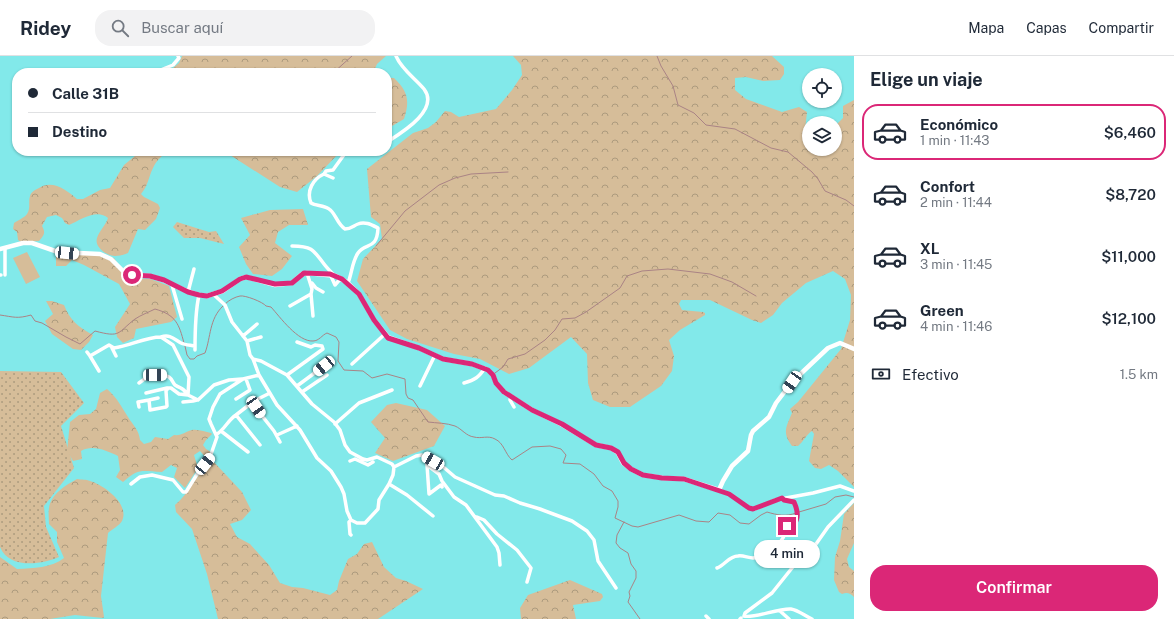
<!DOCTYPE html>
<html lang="es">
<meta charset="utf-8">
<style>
body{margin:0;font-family:"Public Sans",sans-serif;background:#f2f2f3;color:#1f2937;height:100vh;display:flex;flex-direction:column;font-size:15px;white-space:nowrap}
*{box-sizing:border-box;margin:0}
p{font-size:13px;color:#747a83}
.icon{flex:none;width:22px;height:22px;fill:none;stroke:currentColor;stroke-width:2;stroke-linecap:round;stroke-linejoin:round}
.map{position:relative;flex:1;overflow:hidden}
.drawer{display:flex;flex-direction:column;background:#fff;width:320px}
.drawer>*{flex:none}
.hud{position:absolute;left:12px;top:12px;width:380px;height:88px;border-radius:16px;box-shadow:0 1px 3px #0004;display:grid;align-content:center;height:88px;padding:0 16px;background:#fff}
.controls{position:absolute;left:802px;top:12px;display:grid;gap:8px}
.controls a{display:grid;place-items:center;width:40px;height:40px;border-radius:50%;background:#fff;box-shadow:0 1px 3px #0004;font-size:20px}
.end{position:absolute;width:18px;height:18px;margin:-9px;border:5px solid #db2777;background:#fff;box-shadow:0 0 0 2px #fff}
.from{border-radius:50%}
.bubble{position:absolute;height:28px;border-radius:14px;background:#fff;box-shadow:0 1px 3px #0004;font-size:13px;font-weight:600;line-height:28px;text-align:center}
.car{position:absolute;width:12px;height:24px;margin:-12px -6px;border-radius:5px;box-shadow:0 0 3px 1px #0007;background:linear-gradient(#fff 24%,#345 0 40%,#fff 0 76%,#345 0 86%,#fff 0)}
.hud b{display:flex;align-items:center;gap:14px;height:38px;font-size:15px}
.hud b+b{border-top:1px solid #e0e1e3}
.hud i{width:10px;height:10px;background:#1f2937}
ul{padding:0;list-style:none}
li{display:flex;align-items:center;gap:12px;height:56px;margin:0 8px 6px;padding:0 8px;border:2px solid transparent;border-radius:16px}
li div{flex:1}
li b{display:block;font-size:15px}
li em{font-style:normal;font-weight:600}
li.selected{border-color:#db2777}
li>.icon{width:36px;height:36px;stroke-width:1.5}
h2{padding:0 16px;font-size:18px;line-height:48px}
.pay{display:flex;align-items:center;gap:10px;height:44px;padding:0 16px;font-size:15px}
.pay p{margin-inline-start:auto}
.cta{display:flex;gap:8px;margin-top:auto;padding:8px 16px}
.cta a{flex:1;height:46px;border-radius:16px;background:#db2777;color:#fff;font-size:16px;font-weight:600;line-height:46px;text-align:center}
header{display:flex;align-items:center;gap:24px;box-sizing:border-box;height:56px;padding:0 20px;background:#fff;border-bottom:1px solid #e0e1e3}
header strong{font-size:19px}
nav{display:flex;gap:22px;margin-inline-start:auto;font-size:14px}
.search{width:280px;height:36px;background:#f2f2f3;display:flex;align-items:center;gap:10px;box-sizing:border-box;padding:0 14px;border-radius:16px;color:#747a83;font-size:15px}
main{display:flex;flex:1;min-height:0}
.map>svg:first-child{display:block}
.grass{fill:url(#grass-dots)}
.forest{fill:url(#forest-crowns)}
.pitch{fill:#d6bd99}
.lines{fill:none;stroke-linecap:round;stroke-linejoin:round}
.stream{stroke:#aa8385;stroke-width:1}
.minor{stroke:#fff;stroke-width:3.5}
.tertiary{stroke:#fff;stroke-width:4.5}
.route{stroke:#db2777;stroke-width:5}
</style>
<header>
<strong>Ridey</strong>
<div class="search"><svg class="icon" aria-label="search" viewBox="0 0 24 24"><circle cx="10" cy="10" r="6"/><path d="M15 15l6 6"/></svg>Buscar aquí</div>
<nav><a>Mapa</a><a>Capas</a><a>Compartir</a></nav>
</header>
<main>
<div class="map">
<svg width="854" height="563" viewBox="0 0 854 563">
<defs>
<pattern id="grass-dots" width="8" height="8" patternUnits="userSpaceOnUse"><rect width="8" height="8" fill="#d6bd99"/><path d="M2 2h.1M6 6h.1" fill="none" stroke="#ac9b7e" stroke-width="1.8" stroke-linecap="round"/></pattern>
<pattern id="forest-crowns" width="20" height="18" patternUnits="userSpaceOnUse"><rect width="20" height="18" fill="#d6bd99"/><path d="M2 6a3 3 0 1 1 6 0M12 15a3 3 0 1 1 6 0" fill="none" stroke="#ac9b7e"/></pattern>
</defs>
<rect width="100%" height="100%" fill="#82e9ea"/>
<!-- grass -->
<path class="grass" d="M177,166l32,10 7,-1 8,13 -24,-6h-16l-11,-11z
M0,315l61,1 23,31 -23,23 13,42 -30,38 2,21 13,30c-18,8 -50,12 -59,-10z"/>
<!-- forest -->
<path class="forest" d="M182,0h204l-9,8 -3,7v2h-207l12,-10z
M513,0h259l12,11v7l-4,6 -17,1 -17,-4 -11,1v12l11,9 36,13 17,-5 8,5 -2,18 4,1v18h26v-23l8,-8v-12l11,-6v387l-16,-16 -9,-6 -8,4 -6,-1 -6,-7 5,-27 -2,-3c-5,3 -9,11 -14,15h-6c-10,-13 -6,-19 0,-33l-2,-4 8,-7 43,-53 9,-29 1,-25 -6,-16 -12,-8 -27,12 -24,20 -9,12 -12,8 -9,-3 -42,-20h-29l-2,4 3,6 21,2 2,1v2l-25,15 -11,10 5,16 -2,15 -11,15 -31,21h-20l-17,-7 -5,-17 -1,-29 -16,-17 -42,31 -20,6 -29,-15 -26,-5 -47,-15 -17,-9 -33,-49 6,-22 19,-20 -2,-15 -9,-7 -4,-48 46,-36 15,-5 8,-6 9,-11 6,1 8,5 37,-8 16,-19 10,-15 -1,-10z
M387,22h7c14,13 16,23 10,41l-17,10z
M141,95h26c-5,5 -11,10 -14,17 -5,10 -4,16 -12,26l3,3 14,7 2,4 -4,11 -11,11 -7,-1 -10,24c-4,2 -9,3 -13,3 -8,0 -21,-9 -18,-18 2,-7 9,-13 11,-20 -11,-10 -28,2 -39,7l-4,-2 -3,-5 -6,-3 -9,2 -5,9c4,7 2,9 -3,15l-18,1 -3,-2 -1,-8 -4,-3 1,-6c4,-3 10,-5 13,-9 4,-6 1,-12 3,-18 1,-4 5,-6 9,-8 13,-9 28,2 38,11h6l17,-9 10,-2 14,-23z
M220,95h121l-24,25 -20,16 -17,-5 -50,-32z
M303,153l5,16h-19l-11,7 -3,11 17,13 -10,13 -10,7 -19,-2 -7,-10 -7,-17 11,-12 -9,-17 29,-8z
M56,192l58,10 13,20 23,1 19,7 8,31 -6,5 -35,7 -2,9 -11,5 -6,-6 -2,-10 15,-23 -11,-20 -35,-19 -12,-5 -6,6h-10z
M46,245h6l12,4c6,15 14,22 29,30l-4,7 -8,8 -8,-1 -21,-15 -7,-13 8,-7z
M107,333c11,10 14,17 21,28 5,8 11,13 12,23l4,4 7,-2 4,-5 13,2 6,-4c8,1 12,-4 18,-5 7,-1 13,2 19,3l1,1 -6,6 -3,5 3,4 5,3 -4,7 -7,-8 -6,4 4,13 -13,20 -11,-11 3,-9 -6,-3 -9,7c-21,-1 -23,-4 -39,10l-7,-5 4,-7 -2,-14c-11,-5 -25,-12 -37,-5l1,8 -9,2 -6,-10 3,-29 9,-7 11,-1 6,-5 4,-16z
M396,347l31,7 18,16 -11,20 -41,15 -18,-8 10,-15 -14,-16 16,-17z
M212,404l30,32 9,18 -9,10 -12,4 7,13 13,7 19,21 11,18 12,4 11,1 27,7 7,-5 2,-9 9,-22 9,-5 7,-10 8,-2 12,25 12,11 10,3 17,8 -45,30h-160l-11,-45 -15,-45 -16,-17 -1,-7c15,-12 22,-33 37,-45z
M77,423c5,1 9,0 13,2 14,4 40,23 32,40 -2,4 -11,9 -14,12l-7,63 3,21 -1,1 -28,-3 -25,4h-50v-62l17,12c16,-1 35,-1 47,-11l-7,-16v-10l-8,-8c0,-5 -1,-11 0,-16 2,-14 17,-23 28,-29z
M854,447v40l-7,16 2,8 5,4v26c-4,-4 -7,-5 -12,-3l-3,-2 -5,-12 1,-23 5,-16 4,-27z
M570,524l32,14 1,3 -3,4 -27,4 3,14h-55l-1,-11 8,-13z"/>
<!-- pitch -->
<path class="pitch" d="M27,196l13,25 -14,7 -13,-26z"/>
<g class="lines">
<!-- stream -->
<path class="stream" d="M657,0l4,10 12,20 5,19 16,8 12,12 29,4 36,19 17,4 24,20 6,7 7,12 21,9 8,6
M333,17l19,-17
M376,190l29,-35 34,-26 16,-7 16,-4 37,-2
M225,248c4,-4 10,-7 15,-8 5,-1 23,6 26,10l5,1c9,10 27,35 42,34 6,0 9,-6 14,-8l9,4 3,5 -1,19 6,9 19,1 9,7 15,-4 18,5 1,15 2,4 5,2 15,22c8,1 19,1 27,4 7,3 11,10 19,11 7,2 14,-2 21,2 9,4 10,15 17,21l20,-13 18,-1 11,3 5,6 -3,8 17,1 14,10 9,12 9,5 6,10v6l-3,11 17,8 6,1 41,-12 17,6 13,1 9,-9 12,2 10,8 9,1 12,-9 6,-3c10,3 19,5 29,1
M0,259c14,2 17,4 31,0l4,6 7,2 24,14 14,7 15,-13c26,7 22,2 40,-12 6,-4 14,-7 20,-10 21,6 24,15 29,34
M185,290l2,9 3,4h4l3,-3 8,-3c6,-16 4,-34 18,-47
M495,317l8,-6 5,-8 17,-5 20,-14 10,-10 7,-11 13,-1 11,-6 34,-24 7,-12 15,-5 26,-2 42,5 22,8 24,14
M799,456l27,-8 9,-7 11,-2 8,2
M624,466l-7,13 -1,8 4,5 8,5 3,11 5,7v7l-7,14 1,4 -2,6 12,17"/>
<!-- minor -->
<path class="minor" d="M153,17l20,-8 6,-7 -1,-2
M387,86c14,-9 53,-32 37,-53 -9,-11 -22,-19 -28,-33
M324,118l2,-3 7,-1 13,-18 3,-1
M333,122l-9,-4c-11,5 -18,17 -13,29 5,3 13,2 18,6 6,3 8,15 16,20 6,0 8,-3 13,-5 7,-3 14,1 20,4 -1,23 -13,14 -20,25 -6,9 -6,20 -10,30
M292,190c19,0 21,3 32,18 3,4 7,8 11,12
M5,192v27
M330,218l5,11 6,-7
M0,219h1
M312,227l4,5 7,4
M172,229l10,34
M188,236l6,-23
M213,238l12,11 7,17 15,19 3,14 3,4 8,2 26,14 25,29 22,18 6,8 5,15 5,7 13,7 4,1 10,-3 15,7 2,3 -1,8 -4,9 -10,16 -1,9 -13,14h-8l-6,-3 -4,-9 -3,-17 -3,-7 -10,-16 -14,-13 -17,-28 -23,-25 -18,-30
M311,238l2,22
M290,250l21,-12 1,-5 -5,-16
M243,280l14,-12
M161,281c9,-3 13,2 20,6 4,2 9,2 14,3
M247,285l14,-4
M112,292l4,8
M195,294c0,-18 0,-37 4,-55
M87,296l3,4 19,-11 5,3c16,-2 31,-11 47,-11l12,8 16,32 -1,18
M90,300l9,15
M352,308l33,-30
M287,319l36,-26 -1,-3 -7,-1 -4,2 -14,-5
M139,327c9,-7 20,-12 30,-6 3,2 4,6 6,8 6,4 8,2 12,9
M464,327c11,-3 15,-6 21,-15
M297,330l27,-20
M420,330l15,-31
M302,336l25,-17
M146,337l21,-5
M511,340l-1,4 4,7
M236,343l14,-9 -4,-11
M149,344l9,-2
M183,346l10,-1 4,-1
M252,347l22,28 6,11
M139,351l-1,-5 11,-2 1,10 16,-3 1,-1 -1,-15 2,-3h3l8,6 9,1 10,5 16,-15 15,-5 13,-1
M236,359l18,-14 16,-8
M335,368l24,-21 33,-13
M221,375l27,21
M217,378c8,-5 11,-14 19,-19l24,30
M277,379l20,-9
M426,400l1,9 12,9 3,7 12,16 12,8 31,42 2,6 1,12
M350,405l5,-2 13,6 5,-3
M427,409l2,29 12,-9 1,2
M394,411l22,-11 6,-1 19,10 14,12 40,18 9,1 16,7 20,6 32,12 15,10 7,9 4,21 18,27
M131,428l9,-7 12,-2 21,5 10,12h3l13,-21 11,-14 7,-20 -6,-13 -2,-5 4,-12 7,-13 23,-15 16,-4 -6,-16
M389,428l18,11 26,21
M719,434l10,4 20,14 6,1 20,-9 38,-7 27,-7 14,5
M477,461l7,3 13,14 20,16 14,18 -4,14
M351,464l-2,2 1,12 1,1
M717,512c8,-3 12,-12 21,-12 5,-1 10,2 15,2 16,-1 32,-16 34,-32h6c6,-8 5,-15 1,-24l-10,-2 -2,-2
M780,555l9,8
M706,560l3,3
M740,563l1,-1
M812,563c-7,-3 -14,-9 -21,-10 -12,-1 -39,10 -47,7l1,-3 27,-20 24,-30 13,-9 19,-27 26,-27"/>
<!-- tertiary -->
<path class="tertiary" d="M0,193l23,-6h9l26,9 42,2 11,5 15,15 24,2 13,4 19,9 17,6 8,1 6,-2 10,-3 17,-12 6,-2 29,8 17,-2 10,-9 5,-1 29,3 12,7 11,11 15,26 14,17 31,11 24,11 29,5 16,6 5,5 3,8 8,9 28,18 29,14 35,21 15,3 7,5 5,10 8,6 12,6 20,3 21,1 35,11 4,-9 9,-15 16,-15 3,-16 2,-4 16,-14 7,-14 16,-21 36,-34 12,-5 14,6"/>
</g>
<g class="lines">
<!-- route -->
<path class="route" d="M132,219l18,1 14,4 24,12 11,3 8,1 15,-5 18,-12 6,-2 29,7 17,-1 12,-10 26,1 12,5 17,15 15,26 14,18 31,10 24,11 29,5 16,6 5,5 3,8 8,9 28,18 30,14 34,21 15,3 7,4 6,11 7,6 12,6 19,3 22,1 45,15 20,14 4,1 29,-11 2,2 10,2c4,9 5,16 -1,24h-6"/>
</g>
</svg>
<div class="controls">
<a><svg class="icon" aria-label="locate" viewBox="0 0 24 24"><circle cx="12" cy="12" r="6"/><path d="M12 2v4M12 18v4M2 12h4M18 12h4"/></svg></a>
<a><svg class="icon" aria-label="layers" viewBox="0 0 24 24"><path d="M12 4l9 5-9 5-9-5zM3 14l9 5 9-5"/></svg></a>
</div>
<i class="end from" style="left:132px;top:219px"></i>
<i class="end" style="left:787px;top:470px"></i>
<div class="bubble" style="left:754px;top:484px;width:66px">4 min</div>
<i class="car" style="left:67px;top:197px;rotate:96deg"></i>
<i class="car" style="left:324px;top:310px;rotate:231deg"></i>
<i class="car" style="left:155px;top:319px;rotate:90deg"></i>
<i class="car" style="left:792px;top:326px;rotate:214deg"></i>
<i class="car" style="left:256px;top:351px;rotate:146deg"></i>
<i class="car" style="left:433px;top:405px;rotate:300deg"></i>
<i class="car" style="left:205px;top:408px;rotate:39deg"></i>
<div class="hud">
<b><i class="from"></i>Calle 31B</b>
<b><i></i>Destino</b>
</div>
</div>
<section class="drawer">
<h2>Elige un viaje</h2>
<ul>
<li class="selected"><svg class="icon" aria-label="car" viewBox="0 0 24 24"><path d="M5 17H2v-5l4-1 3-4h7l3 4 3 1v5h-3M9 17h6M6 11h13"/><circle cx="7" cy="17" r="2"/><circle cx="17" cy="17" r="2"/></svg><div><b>Económico</b><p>1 min · 11:43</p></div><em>$6,460</em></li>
<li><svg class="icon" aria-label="car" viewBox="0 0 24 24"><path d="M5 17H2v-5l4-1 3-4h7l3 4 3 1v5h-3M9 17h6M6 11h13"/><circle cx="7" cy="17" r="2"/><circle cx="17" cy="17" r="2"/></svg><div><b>Confort</b><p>2 min · 11:44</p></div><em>$8,720</em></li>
<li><svg class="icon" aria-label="car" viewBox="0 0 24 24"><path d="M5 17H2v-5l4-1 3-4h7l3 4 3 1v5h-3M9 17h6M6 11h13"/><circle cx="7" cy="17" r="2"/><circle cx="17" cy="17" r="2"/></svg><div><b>XL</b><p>3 min · 11:45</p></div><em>$11,000</em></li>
<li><svg class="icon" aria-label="car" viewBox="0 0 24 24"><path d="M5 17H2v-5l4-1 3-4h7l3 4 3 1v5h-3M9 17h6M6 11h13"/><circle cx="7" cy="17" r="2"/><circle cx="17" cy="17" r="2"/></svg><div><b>Green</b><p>4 min · 11:46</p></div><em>$12,100</em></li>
</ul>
<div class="pay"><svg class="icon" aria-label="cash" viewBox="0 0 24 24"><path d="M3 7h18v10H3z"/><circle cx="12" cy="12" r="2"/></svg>Efectivo<p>1.5 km</p></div>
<div class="cta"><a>Confirmar</a></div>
</section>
</main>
